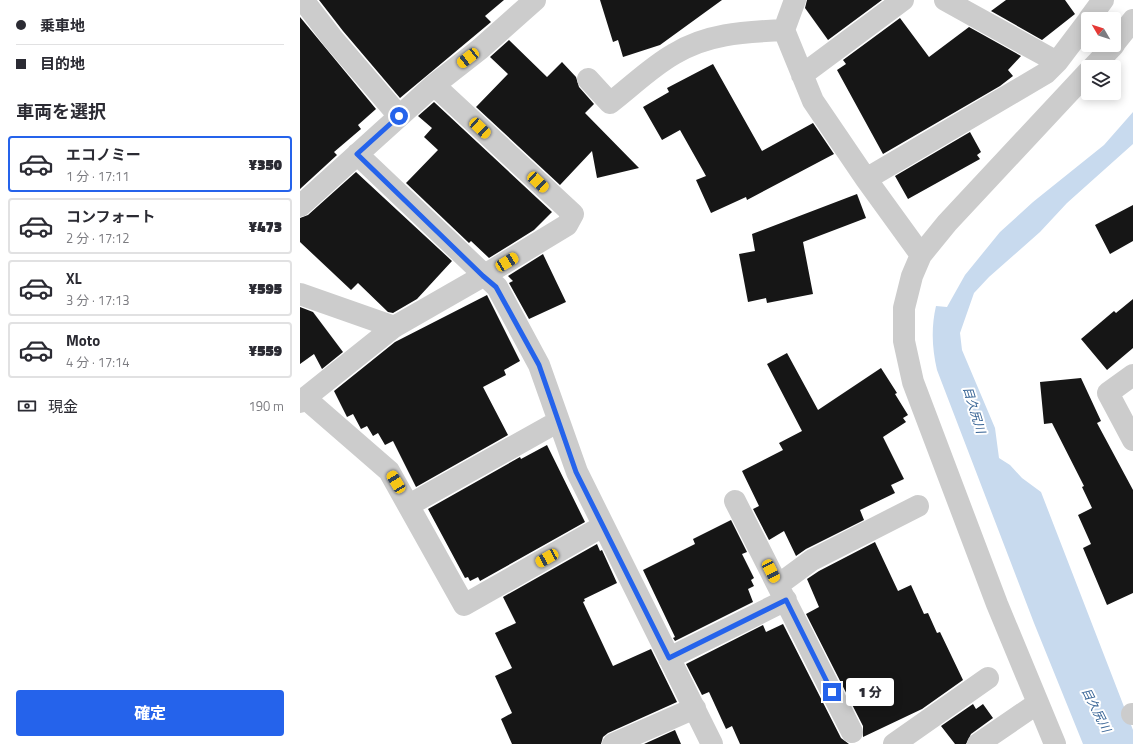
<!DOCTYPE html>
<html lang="ja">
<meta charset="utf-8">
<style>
body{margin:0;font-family:"Titillium Web","Noto Sans JP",sans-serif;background:#f2f2f3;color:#2b2b33;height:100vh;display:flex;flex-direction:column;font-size:15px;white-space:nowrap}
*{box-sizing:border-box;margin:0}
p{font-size:13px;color:#7c7c81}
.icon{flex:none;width:22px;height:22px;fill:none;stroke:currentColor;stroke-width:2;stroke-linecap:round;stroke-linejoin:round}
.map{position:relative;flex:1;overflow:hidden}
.details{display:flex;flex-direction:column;background:#fff;width:300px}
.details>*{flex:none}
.guide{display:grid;align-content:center;height:88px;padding:0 16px;background:#fff}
.needle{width:26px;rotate:309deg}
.controls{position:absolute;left:781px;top:12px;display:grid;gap:8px}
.controls a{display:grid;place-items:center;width:40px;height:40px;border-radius:4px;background:#fff;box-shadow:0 2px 10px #0003;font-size:20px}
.end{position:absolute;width:18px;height:18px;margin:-9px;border:5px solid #2563eb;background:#fff;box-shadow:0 0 0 2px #fff}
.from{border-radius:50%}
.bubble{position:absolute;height:28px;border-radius:4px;background:#fff;box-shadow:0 2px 10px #0003;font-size:13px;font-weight:800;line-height:28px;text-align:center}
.car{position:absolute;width:12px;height:24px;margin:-12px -6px;border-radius:5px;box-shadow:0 0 3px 1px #0007;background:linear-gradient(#f5c518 24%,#345 0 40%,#f5c518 0 76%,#345 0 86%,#f5c518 0)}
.guide b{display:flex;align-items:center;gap:14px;height:38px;font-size:15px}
.guide b+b{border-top:1px solid #e1e1e2}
.guide i{width:10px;height:10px;background:#2b2b33}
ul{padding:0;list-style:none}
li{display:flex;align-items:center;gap:12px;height:56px;margin:0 8px 6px;padding:0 8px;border:2px solid #e1e1e2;border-radius:4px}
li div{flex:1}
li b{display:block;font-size:15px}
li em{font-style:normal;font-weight:800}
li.selected{border-color:#2563eb}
li>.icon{width:36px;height:36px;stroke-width:1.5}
h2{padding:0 16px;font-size:18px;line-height:48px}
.pay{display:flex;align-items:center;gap:10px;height:44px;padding:0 16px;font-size:15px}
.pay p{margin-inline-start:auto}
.primary-button{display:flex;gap:8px;margin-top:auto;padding:8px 16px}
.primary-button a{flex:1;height:46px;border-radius:4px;background:#2563eb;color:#fff;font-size:16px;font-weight:800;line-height:46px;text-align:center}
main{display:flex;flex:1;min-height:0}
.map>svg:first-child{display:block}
.water{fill:#c8daee}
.building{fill:#161616}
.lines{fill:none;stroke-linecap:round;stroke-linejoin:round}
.minor{stroke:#ccc;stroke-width:22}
.route{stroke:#2563eb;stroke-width:5}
.labels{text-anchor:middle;stroke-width:4;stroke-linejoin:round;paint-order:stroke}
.water-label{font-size:12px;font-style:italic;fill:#396596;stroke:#fff}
</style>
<main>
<section class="details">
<div class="guide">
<b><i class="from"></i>乗車地</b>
<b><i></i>目的地</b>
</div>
<h2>車両を選択</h2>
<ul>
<li class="selected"><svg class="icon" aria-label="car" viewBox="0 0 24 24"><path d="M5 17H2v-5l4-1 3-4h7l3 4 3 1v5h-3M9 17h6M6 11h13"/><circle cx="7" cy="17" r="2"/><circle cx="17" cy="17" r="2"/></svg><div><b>エコノミー</b><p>1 分 · 17:11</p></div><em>¥350</em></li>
<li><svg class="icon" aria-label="car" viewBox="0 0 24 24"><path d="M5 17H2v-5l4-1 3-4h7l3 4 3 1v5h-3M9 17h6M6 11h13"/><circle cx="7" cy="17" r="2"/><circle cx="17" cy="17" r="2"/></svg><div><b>コンフォート</b><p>2 分 · 17:12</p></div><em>¥473</em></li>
<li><svg class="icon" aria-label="car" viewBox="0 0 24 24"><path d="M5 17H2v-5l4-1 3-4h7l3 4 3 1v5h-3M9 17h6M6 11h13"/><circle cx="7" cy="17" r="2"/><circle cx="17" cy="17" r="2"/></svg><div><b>XL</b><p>3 分 · 17:13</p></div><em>¥595</em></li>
<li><svg class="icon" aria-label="car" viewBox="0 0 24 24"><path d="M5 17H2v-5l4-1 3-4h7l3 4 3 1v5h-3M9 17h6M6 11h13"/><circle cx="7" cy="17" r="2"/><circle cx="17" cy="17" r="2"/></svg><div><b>Moto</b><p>4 分 · 17:14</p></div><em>¥559</em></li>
</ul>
<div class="pay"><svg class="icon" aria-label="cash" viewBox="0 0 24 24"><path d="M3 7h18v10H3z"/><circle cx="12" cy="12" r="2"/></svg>現金<p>190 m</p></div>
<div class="primary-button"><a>確定</a></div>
</section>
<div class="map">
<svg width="833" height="744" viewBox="0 0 833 744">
<rect width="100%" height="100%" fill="#fff"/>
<!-- water -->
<path class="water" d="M833,112v32l-66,59 -27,29 -51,45 -15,16 -14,40 2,17 33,78 4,30 11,7 12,13 19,14 92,238v14h-50l-49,-121 -97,-253c-5,-22 -6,-42 -1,-64l11,1 18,-32 35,-43 33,-30 71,-57z"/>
<!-- building -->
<path class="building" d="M19,0h185l-19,16 6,6 -91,76 -57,-67z
M300,0h122l-62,45 -37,12 -5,-17 -5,2z
M507,0h75l-54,40 -23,-32z
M706,0h59l10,14 -33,26 -51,-29z
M0,17l76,92 -18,16 3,4 -27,23 3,3 -37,34z
M600,18l29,39 40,-30 52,29 -13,14 5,6 -13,10 -117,68 -46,-84 9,-6 -3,-4z
M209,40l38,37 15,-15 14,15 3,10 15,17 -9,9 54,55 -42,10 -5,-27 -32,34 -84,-78 32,-33 -18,-17z
M413,64l49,87 51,-28 21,31 -87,46 -1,-3 -35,16 -15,-33 10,-4 -26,-46 -18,10 -19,-33 26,-15 -2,-4z
M134,102l118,110 -18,18 -45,28 -18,-17 -2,2 -63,-60 32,-33 -14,-13 8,-9 -14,-12z
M670,132l11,20 -4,3 3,4 -72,40 -13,-23z
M56,172l96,89 -35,38 -24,14 -5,-1 -30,-29 -7,7 -51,-48v-24l8,-3z
M557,194l9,24 -63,24 10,52 -46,9 -1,-5 -18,4 -9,-48 16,-3 -3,-17z
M833,205v36l-23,13 -15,-29z
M243,254l23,48 -37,17 -20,-36 4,-2 -5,-5z
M187,295l33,66 -16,9 2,5 -23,12 25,48 -92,52 -23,-46 -8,4 -7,-12 -5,3 -6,-10 -6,3 -8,-15 -6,3 -13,-26 61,-49z
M833,299v49l-26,22 -26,-31 33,-28 2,2z
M0,307l13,5 30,40 -21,17 -8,-15 -14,10z
M487,353l31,57 63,-42 16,25 -2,1 13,21 -5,3 3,4 -23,15 21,42 -13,6 4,8 -35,17 4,10 -58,29 -10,7 -12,-25 -15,9 -16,-31 6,-3 -17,-35 41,-21 -4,-7 23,-12 -35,-67z
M781,378l20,43 -4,2 36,67v103l-26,12 -24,-57 8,-4 -13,-29 14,-7 -10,-21 2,-1 -32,-63 -8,1 -4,-42z
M247,445l38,77 -105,59 -2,-4 -8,4 -2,-4 -3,1 -37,-69 92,-52 1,2z
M431,520l16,32 -5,2 12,24 -3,2 3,6 -6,3 5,13 -78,39 -2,-3 2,-1 -32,-67 52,-26 -2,-5z
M575,542l23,49 13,-6 13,29 4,-1 9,20 3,-1 23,48 -41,29 -59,28v-11l-57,-112 13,-7 -12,-28 12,-8z
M297,544l3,7 2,-1 15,33 -33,16 1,2 -2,1 30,64 38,-17 26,53 -69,31 -5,4 -2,7h-89l-11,-25 11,-6 -17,-37 17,-8 -17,-35 21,-10 -13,-26z
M483,624l58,114 8,6h-109l-8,-18 -6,3 -17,-37 -7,3 -16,-31 77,-39 3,7z
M673,704l3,5 7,-5 10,14 -22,16 -5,10h-11l-14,-18z
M375,730l6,14h-37z"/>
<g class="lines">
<!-- minor -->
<path class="minor" d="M3,0l30,39 66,77
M495,0l-11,30 29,71 53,78 55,76
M645,0l112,62
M789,19l14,-19
M814,44l19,-24
M793,67l21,-22
M502,75l101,-75
M288,79l22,24c21,-16 41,-36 64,-49 34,-21 72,-22 110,-24
M57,154l140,133 42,78 38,107 135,272
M566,179l180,-106 11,-11 31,-41
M0,206l134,-121 46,-36 55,-49
M0,294l94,33
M833,375l-25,18 25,47
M5,398l84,73 75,134 139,-79
M0,402l94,-75 89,-51 84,-51 6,-11 -139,-129
M435,501l117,231
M109,505l150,-84
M478,585l34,-25 106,-54
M369,658l117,-58
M832,714h1
M313,744l82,-36
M594,744l94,-66
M678,744l60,-41
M755,744l-58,-140 -84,-222 -9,-41v-33l8,-32 9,-21 26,-32 141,-151"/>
</g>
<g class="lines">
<!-- route -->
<path class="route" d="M99,116l-42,38 126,122 13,11 43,78 37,107 93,186 117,-58 46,92"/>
</g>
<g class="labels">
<!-- water labels -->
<g class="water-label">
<text transform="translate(674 410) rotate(73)" y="4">目久尻川</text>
<text transform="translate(796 710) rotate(63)" y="4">目久尻川</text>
</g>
</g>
</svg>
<div class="controls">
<a><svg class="needle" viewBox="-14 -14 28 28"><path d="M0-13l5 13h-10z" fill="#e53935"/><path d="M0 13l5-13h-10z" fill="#7c7c81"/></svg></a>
<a><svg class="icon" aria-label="layers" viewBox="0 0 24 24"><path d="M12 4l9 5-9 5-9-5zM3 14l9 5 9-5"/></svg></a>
</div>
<i class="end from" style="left:99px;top:116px"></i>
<i class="end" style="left:532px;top:692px"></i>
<div class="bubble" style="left:546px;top:678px;width:48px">1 分</div>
<i class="car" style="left:168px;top:58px;rotate:232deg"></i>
<i class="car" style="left:180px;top:128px;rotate:133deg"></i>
<i class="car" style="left:238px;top:182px;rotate:133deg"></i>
<i class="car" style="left:207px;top:262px;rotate:59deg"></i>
<i class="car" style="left:96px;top:482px;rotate:329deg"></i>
<i class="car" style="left:247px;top:558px;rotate:241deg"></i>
<i class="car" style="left:471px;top:571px;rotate:153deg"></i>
</div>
</main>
